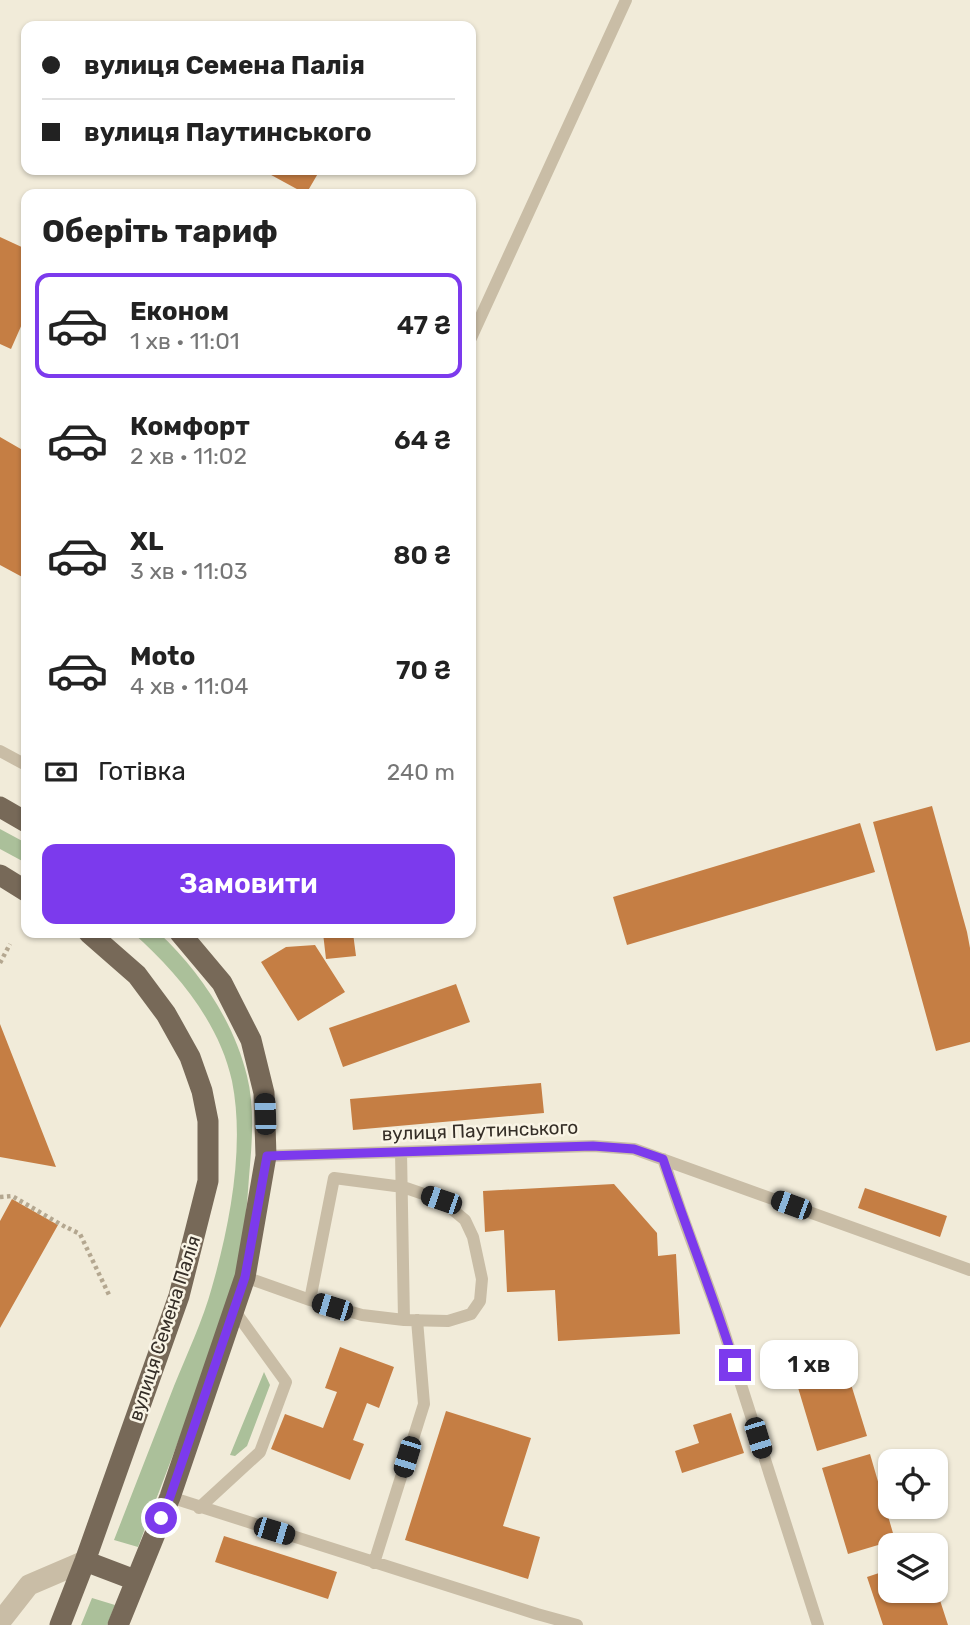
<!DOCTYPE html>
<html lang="uk">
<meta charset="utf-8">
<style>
body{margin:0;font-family:Rubik,sans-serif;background:#f2f2f2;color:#222;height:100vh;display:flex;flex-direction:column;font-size:26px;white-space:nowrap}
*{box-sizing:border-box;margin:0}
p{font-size:23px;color:#767676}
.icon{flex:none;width:38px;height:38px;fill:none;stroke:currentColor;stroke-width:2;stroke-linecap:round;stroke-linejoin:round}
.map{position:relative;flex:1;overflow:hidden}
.panel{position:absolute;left:21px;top:189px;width:455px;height:749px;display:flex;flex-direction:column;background:#fff;border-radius:14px;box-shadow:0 2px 5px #0004}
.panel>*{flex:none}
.hud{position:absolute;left:21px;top:21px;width:455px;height:154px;border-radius:14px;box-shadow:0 2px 5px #0004;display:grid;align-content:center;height:154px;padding:0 21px;background:#fff}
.fabs{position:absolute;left:878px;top:1449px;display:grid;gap:14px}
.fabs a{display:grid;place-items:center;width:70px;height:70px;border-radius:14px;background:#fff;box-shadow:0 2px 5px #0004;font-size:35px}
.end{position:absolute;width:32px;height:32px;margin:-16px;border:9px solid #7c3aed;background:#fff;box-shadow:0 0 0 4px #fff}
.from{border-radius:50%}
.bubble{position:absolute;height:49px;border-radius:14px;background:#fff;box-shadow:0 2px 5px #0004;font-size:23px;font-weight:600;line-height:49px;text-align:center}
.car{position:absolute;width:21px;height:42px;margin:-21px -10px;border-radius:9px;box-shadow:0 0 5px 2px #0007;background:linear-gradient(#222 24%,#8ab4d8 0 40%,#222 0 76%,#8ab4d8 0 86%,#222 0)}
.hud b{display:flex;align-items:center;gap:24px;height:66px;font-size:26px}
.hud b+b{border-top:2px solid #e0e0e0}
.hud i{width:18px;height:18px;background:#222}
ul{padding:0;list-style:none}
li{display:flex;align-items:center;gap:21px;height:105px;margin:0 14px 10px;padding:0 7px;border:4px solid transparent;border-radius:14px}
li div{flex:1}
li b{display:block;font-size:26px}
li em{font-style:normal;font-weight:600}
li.current{border-color:#7c3aed}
li>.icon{width:63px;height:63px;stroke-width:1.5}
h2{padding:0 21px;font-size:32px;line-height:84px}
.pay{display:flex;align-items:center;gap:18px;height:77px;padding:0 21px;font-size:26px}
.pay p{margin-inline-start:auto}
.cta{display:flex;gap:14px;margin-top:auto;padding:14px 21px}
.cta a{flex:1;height:80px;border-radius:14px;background:#7c3aed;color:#fff;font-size:28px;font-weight:600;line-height:80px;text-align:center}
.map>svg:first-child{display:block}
.green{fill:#abc09a}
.building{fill:#c57e44}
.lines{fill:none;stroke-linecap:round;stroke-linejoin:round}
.path{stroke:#b4a790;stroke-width:4.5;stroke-dasharray:3.5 3.5;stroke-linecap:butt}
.lane{stroke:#c9bda6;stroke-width:12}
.street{stroke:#c9bda6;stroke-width:21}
.primary{stroke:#776958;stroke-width:21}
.route{stroke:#7c3aed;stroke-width:9}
.labels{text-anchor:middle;stroke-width:5;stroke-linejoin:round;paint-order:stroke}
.street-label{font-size:19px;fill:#352e27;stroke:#f9f4e5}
</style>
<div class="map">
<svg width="970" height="1625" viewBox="0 0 970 1625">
<rect width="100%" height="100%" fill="#f1ebd9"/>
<!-- green -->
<path class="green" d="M0,829l26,14v20l-26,-14z
M133,933h26c40,37 75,89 88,143 8,32 5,68 2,101 -2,28 -4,57 -10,84 -12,52 -31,102 -50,152 -17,45 -34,89 -51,134l-24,-7c20,-51 40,-103 60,-154 13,-32 29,-66 38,-99 18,-63 33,-141 20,-206 -13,-59 -55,-109 -99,-148z
M264,1372l6,13 -23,61 -12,10 -5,-1z
M92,1598l23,7 -8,20h-26z"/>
<!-- building -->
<path class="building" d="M262,170h58l-14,24z
M0,237l26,12v66l-15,34 -11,-5z
M0,437l26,15v127l-26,-14z
M932,806l35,126 3,16v94l-34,9 -63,-229z
M860,823l15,49 -248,73 -14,-48z
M323,933h30l3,23 -30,3z
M315,945l30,47 -47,29 -37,-59 25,-15z
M456,984l14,38 -127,45 -14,-39z
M0,1024l56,143 -56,-10z
M541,1083l3,30 -191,17 -3,-31z
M614,1184l43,49 1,23 18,-2 4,80 -122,7 -3,-51 -48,2 -3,-62 -19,2 -2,-41z
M865,1188l82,28 -7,21 -82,-29z
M12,1199l46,26 -58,103v-107z
M340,1347l54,20 -15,41 -12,-5 -14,37 11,4 -14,36 -79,-31 14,-35 38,14 14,-36 -12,-4z
M830,1349l2,9 10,-3 25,81 -50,15 -27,-90z
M446,1411l85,27 -28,88 37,11 -12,42 -123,-39z
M731,1413l13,40 -62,20 -7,-22 24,-8 -6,-18z
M870,1454l25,86 -47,14 -26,-86z
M224,1536l113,36 -9,27 -113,-37z
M891,1569v22h46l11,34h-65l-16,-48z"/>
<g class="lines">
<!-- path -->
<path class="path" d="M0,963l10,-19
M0,1197l12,-1 55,32
M68,1228l12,6 30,63"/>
<!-- lane -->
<path class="lane" d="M471,338l155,-338
M0,751l26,14
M401,1152l3,168
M266,1156l327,-10 41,3 336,121
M663,1159l18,53 38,104 99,309
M245,1277l65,23 52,15 42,5 44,1 23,-7 9,-13 2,-22 -9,-42 -8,-17 -24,-20 -38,-13 -69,-9 -24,122
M170,1497l367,117 40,11
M199,1508l61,-56 26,-70 -52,-72
M374,1563l50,-159 -7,-84"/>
<!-- street -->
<path class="street" d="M0,1622l29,-37 56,-24"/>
<!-- primary -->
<path class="primary" d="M0,807l26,15
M0,875l26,16
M85,1561l50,19
M60,1625l25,-64 94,-265 29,-115v-60l-6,-30 -12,-34 -24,-43 -29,-39 -48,-42
M118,1625l52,-128 75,-220 21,-121 -2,-63 -13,-53 -29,-57 -42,-50"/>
</g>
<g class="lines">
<!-- route -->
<path class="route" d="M161,1518l9,-21 75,-220 22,-121 326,-10 41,3 29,10c23,69 50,136 72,206"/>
</g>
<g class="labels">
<!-- street labels -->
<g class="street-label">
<text transform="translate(480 1130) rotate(-2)" y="7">вулиця Паутинського</text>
<text transform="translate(164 1328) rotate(-72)" y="7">вулиця Семена Палія</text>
</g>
</g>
</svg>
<div class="fabs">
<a><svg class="icon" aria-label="locate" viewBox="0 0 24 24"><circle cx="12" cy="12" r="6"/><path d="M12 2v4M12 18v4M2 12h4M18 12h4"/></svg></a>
<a><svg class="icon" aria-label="layers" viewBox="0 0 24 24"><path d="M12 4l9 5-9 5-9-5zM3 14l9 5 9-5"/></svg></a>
</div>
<i class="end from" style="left:161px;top:1518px"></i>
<i class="end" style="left:735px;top:1365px"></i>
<div class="bubble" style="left:760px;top:1340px;width:98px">1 хв</div>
<i class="car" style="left:265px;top:1114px;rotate:358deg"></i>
<i class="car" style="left:441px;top:1200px;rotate:289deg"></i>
<i class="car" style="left:791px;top:1205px;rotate:290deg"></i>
<i class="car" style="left:332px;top:1307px;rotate:287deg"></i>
<i class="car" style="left:758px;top:1438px;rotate:163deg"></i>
<i class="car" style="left:407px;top:1457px;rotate:197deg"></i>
<i class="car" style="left:274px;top:1531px;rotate:107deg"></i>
<div class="hud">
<b><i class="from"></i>вулиця Семена Палія</b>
<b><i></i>вулиця Паутинського</b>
</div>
<section class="panel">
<h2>Оберіть тариф</h2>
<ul>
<li class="current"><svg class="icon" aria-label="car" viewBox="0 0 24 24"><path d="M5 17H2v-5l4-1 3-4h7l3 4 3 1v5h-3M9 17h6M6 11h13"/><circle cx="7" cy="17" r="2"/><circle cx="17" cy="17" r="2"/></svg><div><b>Економ</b><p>1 хв · 11:01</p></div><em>47 ₴</em></li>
<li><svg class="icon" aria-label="car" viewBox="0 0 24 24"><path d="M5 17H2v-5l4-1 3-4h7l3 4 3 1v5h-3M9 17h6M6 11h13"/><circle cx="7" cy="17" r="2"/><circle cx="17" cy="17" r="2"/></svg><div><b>Комфорт</b><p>2 хв · 11:02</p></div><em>64 ₴</em></li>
<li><svg class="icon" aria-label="car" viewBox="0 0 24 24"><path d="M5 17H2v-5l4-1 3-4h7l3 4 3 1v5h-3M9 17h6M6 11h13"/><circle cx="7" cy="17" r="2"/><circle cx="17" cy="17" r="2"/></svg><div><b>XL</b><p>3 хв · 11:03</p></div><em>80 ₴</em></li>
<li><svg class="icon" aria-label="car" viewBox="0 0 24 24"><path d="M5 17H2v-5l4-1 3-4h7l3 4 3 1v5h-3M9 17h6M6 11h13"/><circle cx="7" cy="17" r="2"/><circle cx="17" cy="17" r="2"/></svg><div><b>Moto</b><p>4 хв · 11:04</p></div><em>70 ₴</em></li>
</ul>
<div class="pay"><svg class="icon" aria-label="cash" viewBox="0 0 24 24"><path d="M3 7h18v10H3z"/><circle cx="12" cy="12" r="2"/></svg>Готівка<p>240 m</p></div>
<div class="cta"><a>Замовити</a></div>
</section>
</div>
